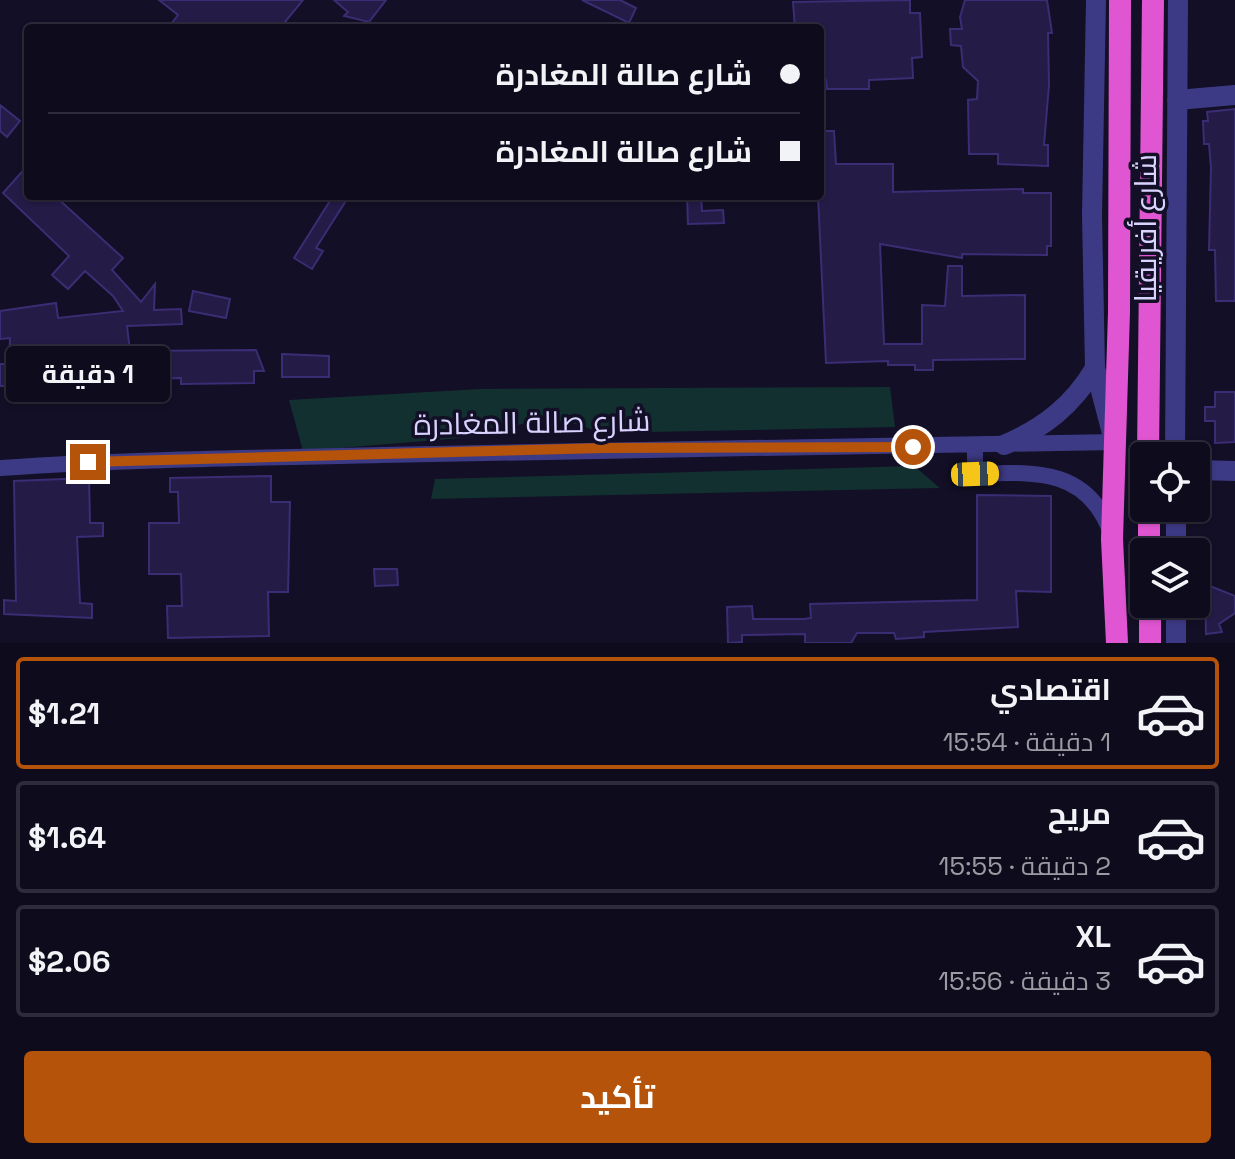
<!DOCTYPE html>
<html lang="ar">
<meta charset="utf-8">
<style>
body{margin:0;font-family:"Space Grotesk",Cairo,sans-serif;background:#1c1929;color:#f1f3f6;direction:rtl;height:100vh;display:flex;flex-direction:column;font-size:30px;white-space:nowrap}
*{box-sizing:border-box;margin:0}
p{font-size:26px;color:#9b9ba3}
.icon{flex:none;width:44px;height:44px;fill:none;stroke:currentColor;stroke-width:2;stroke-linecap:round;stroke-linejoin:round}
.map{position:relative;height:643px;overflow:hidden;direction:ltr}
.panel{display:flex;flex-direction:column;background:#0e0b1c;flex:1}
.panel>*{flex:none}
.banner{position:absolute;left:24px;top:24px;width:800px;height:176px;border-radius:8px;box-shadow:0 2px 6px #0004,0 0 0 2px #2e2b3b;direction:rtl;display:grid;align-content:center;height:176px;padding:0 24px;background:#0e0b1c}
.tools{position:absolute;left:1130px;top:442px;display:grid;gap:16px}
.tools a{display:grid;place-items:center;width:80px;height:80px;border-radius:8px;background:#0e0b1c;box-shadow:0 2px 6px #0004,0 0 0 2px #2e2b3b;font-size:40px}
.end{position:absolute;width:36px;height:36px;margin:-18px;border:10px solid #b45309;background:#fff;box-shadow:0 0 0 4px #fff}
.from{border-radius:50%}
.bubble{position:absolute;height:56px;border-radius:8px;background:#0e0b1c;box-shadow:0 2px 6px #0004,0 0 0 2px #2e2b3b;font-size:26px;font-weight:700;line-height:56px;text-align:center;direction:rtl}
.car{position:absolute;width:24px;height:48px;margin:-24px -12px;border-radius:10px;box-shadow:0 0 6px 2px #0007;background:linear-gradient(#f5c518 24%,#345 0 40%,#f5c518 0 76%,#345 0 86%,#f5c518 0)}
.banner b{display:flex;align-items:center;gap:28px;height:76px;font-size:30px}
.banner b+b{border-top:2px solid #2e2b3b}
.banner i{width:20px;height:20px;background:#f1f3f6}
ul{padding:14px 0 0;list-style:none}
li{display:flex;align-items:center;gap:24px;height:112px;margin:0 16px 12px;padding:0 8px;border:4px solid #2e2b3b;border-radius:8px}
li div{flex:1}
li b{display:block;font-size:30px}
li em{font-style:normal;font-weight:700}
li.on{border-color:#b45309}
li>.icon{width:72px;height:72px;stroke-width:1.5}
.button{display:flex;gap:16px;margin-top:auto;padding:16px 24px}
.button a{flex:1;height:92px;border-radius:8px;background:#b45309;color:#fff;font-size:32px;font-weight:700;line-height:92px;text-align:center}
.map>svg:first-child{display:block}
.green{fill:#12302f}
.building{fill:#241b47;stroke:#3b2d73;stroke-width:2}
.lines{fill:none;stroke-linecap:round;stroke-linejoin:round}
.minor{stroke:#3d3a85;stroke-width:16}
.tertiary{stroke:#3d3a85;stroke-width:20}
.trunk{stroke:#e055d1;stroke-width:22}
.route{stroke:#b45309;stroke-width:10}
.labels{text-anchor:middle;stroke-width:7;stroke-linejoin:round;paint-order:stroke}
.street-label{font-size:30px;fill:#d9d4ff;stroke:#130f26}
</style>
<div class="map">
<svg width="1235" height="643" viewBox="0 0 1235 643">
<rect width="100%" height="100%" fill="#130f26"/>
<!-- green -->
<path class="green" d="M890,387l5,40 -296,6c-30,-16 -72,-18 -100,2l-196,16 -14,-51 191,-11z
M914,466l26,22 -509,11 4,-20z"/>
<!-- building -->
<path class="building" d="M159,0h144l-23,28h-112l10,-13z
M334,0h52l-17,22 -25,-6 4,-4z
M582,0h38l16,8 -7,15z
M910,0v13h10l2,44 -10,1 1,20 -44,2v9h-42l-1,-9 -6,1v-53h-25l-2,-26z
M965,0h82l5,33h-4l1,52 -5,60h4v21l-50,-2v-10h-29l-1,-54 9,-1 1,-18 -15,-14 -2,-21 -10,-1 -1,-16h12l-2,-12z
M0,105l20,16 -13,16 -7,-6z
M1235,109v192h-19l-1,-51h-6l2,-82 -2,-24h-5l-1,-23h5l-1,-9z
M820,131h14l2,33h57v28l130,-3v4h28v53h-4v9l-85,-1v4l-82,-14 4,100h38v-39l23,1 3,-40h14v30l63,-1v64l-92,1v10h-18v-5h-27v-4l-62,2 -8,-167z
M28,165v31h27l68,62 -11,12 29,32 14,-18 -1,26 27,-1 1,15 -55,2 3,25 126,-1 8,21h-10v12l-73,1v-6l-86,1 -13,-3v-13h-25v22l-57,1v-22h9l1,-26 -10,1v-28l56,-8 2,15 65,-7 -10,-15 -28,-25 -17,18 -16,-14 17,-19 -66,-63z
M333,196h16l-33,52 7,3 -11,18 -18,-11z
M687,196h14l1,15 21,-1 1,13 -36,1z
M193,291l37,8 -4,19 -37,-7z
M282,354l47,2v21h-47z
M1215,392h20v50l-20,1v-22h-10v-14h10z
M271,476v26h19l-2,90h-20l1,44 -101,2 -1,-32h15l-1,-32h-32v-51h30l-1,-31h-8v-14z
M89,478l1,45h13v13l-26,1 3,66 12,1v14l-88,-4v-14l12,1 -2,-120z
M977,495l74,1v96l-35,-1 2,36 -94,5v5l-28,2 -2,-6h-37l-6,10h-46v-9l-63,1v7l-14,1 -1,-36 25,-1 1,13h51l7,-1 -1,-14 167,-4z
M374,569h23l1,16 -23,1z
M1205,584l30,12v17l-16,11 3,8 -16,2z"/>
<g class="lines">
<!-- minor -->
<path class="minor" d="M975,446v28c58,-2 112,-7 136,59
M0,468c127,-9 254,-10 381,-13 245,-6 489,-8 734,-13"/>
<!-- tertiary -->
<path class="tertiary" d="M1096,0l-4,215 3,153 18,69
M1177,100l58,-5
M1004,445c40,-17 69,-40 91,-77
M1175,456l3,-456
M1196,470l39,1
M1176,552v-44
M1176,643v-39"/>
<!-- trunk -->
<path class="trunk" d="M1148,456l5,-456
M1149,508v44
M1150,604v39
M1117,643l-5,-104 7,-227 1,-312"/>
</g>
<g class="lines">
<!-- route -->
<path class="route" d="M88,462l516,-14 309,-1"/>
</g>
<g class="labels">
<!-- street labels -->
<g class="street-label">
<text transform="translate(1146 228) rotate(-90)" y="10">شارع أفريقيا</text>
<text transform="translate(532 423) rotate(-1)" y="10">شارع صالة المغادرة</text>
</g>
</g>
</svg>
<div class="tools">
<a><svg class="icon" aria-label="locate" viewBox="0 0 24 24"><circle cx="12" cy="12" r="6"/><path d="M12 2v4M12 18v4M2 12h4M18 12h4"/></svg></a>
<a><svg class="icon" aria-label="layers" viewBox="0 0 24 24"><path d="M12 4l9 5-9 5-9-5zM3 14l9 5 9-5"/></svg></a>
</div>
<i class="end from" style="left:913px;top:447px"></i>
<i class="end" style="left:88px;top:462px"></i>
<div class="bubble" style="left:6px;top:346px;width:164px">1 دقيقة</div>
<i class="car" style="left:975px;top:474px;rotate:88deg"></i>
<div class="banner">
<b><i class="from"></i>شارع صالة المغادرة</b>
<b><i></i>شارع صالة المغادرة</b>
</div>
</div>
<section class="panel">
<ul>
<li class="on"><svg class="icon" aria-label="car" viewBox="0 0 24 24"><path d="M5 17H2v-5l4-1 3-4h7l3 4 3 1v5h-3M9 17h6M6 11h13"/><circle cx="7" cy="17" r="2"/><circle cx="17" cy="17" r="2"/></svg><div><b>اقتصادي</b><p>1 دقيقة · 15:54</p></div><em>$1.21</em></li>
<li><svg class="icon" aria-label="car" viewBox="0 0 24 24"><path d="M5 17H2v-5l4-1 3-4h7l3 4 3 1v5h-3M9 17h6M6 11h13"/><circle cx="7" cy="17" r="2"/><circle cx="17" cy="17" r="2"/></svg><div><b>مريح</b><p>2 دقيقة · 15:55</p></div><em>$1.64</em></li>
<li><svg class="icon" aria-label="car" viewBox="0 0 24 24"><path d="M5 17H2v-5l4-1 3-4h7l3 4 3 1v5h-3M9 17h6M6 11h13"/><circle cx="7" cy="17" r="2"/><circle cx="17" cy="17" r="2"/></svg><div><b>XL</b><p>3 دقيقة · 15:56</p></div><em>$2.06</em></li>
</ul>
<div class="button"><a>تأكيد</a></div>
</section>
